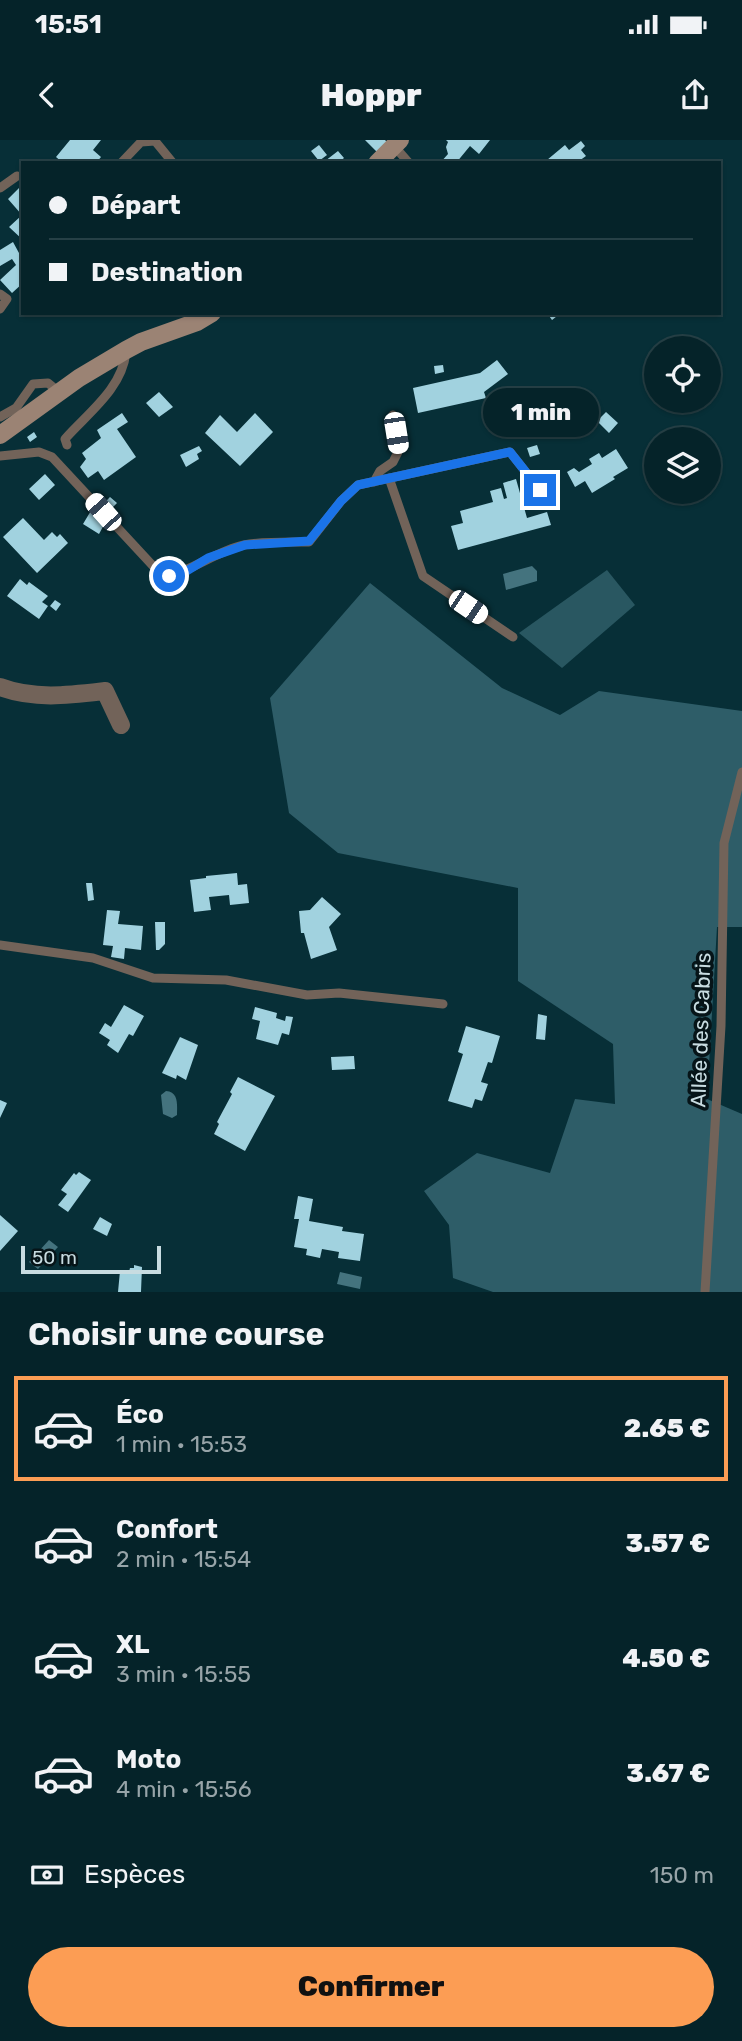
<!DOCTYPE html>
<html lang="fr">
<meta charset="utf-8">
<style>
body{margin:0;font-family:Rubik,sans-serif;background:#132f35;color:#f1f3f6;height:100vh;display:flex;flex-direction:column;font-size:26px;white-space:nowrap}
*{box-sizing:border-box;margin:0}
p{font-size:23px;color:#97a4a8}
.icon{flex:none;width:38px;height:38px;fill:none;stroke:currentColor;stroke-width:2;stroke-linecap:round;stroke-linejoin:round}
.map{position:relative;height:1152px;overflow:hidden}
.sheet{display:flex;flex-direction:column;background:#052329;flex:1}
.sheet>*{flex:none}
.banner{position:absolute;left:21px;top:21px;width:700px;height:154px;border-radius:0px;box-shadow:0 2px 5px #0004,0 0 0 2px #264046;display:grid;align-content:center;height:154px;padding:0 28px;background:#052329}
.controls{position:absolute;left:644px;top:196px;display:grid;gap:14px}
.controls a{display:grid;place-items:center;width:77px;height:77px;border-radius:50%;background:#052329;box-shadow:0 2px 5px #0004,0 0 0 2px #264046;font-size:35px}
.scale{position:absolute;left:21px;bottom:18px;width:140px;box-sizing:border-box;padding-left:7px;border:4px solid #c8dce1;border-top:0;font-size:19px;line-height:24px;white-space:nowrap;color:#c8dce1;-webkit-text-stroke:5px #061418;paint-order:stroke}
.end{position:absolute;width:32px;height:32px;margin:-16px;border:9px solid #1a73e8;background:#fff;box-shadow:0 0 0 4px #fff}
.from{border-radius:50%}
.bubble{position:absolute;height:49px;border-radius:24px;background:#052329;box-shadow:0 2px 5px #0004,0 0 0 2px #264046;font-size:23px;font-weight:800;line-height:49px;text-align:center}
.car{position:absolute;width:21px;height:42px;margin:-21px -10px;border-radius:9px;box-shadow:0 0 5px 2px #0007;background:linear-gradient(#fff 24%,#345 0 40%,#fff 0 76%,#345 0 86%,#fff 0)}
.banner b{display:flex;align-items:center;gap:24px;height:66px;font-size:26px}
.banner b+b{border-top:2px solid #264046}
.banner i{width:18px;height:18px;background:#f1f3f6}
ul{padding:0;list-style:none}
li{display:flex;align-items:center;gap:21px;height:105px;margin:0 14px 10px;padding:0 14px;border:4px solid transparent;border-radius:0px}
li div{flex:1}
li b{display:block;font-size:26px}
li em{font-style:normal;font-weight:800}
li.active{border-color:#fc9d54}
li>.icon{width:63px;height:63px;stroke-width:1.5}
h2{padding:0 28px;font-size:32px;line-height:84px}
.pay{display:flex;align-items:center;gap:18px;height:77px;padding:0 28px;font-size:26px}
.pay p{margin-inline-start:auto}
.cta{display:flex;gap:14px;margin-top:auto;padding:14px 28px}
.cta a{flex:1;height:80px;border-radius:42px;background:#fc9d54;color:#111;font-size:28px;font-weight:800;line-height:80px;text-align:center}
.status{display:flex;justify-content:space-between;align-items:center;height:49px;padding:0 35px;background:#052329;direction:ltr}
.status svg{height:19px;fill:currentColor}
header{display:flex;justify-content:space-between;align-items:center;height:91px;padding:0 28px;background:#052329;font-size:32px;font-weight:800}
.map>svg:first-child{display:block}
.green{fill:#295761}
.forest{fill:#2e5d68}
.water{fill:#44737e}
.building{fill:#a1d2df}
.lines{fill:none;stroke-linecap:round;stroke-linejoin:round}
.lane{stroke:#726359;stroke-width:9}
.street{stroke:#726359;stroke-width:18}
.secondary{stroke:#9b8374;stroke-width:18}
.route{stroke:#1a73e8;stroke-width:9}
.labels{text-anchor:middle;stroke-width:7;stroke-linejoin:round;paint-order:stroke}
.street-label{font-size:21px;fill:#c8dce1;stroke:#061418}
</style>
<div class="status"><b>15:51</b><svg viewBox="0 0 49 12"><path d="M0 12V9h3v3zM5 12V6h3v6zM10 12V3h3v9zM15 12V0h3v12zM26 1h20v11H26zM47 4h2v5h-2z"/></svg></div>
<header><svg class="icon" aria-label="back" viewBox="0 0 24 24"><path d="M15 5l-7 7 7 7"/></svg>Hoppr<svg class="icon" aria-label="share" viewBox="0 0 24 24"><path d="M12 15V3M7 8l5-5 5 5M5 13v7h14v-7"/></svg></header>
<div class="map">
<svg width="742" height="1152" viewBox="0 0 742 1152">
<rect width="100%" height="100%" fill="#072f37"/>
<!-- green -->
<path class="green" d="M607,430l28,35 -73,63 -43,-35z"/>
<!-- forest -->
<path class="forest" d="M370,443l132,105 58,27 39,-24 143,20v216h-25l-10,172 35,15v178h-249l-40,-14 -4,-53 -25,-34 53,-38 73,20 25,-74 40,5 -2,-60 -95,-63v-93l-180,-35 -49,-40 -19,-115z"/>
<!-- water -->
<path class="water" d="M532,426l5,5v10l-31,9 -3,-16z
M166,951c13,1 11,14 11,24l-5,3 -9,-4 -2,-19z
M49,1100l9,7 -20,22 -9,-7z
M340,1132l22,5 -2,12 -23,-5z"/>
<!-- building -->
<path class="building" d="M70,0h31l-8,10 8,7 -5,6 -12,-2 -1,2h-20l-7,-6z
M365,0h20l4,4 -10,10z
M446,0h44l-11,14 -9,-8 -14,17h-16l8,-9 -2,-7 2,-5z
M581,1l4,5 -4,4 5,6 -7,5 2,2h-31l-3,-3 18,-15 4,5z
M319,5l8,10 -8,6 -8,-10z
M338,11l6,7 -6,5h-12l-1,-2z
M19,48l4,4v48l-14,-13 13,-12 -14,-16z
M13,102l6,11h4v30l-11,10 -12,-13 16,-15 -4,-6 -12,7v-16z
M547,173h14l-9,7z
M497,220l11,14 -24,18 2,6 -68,15 -5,-25 67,-15z
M443,225l1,7 -9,2 -1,-8z
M159,252l14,15 -14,10 -13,-14z
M606,272l12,11 -9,10 -12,-12z
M122,273l6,9 -11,7 19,28 -32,23 -6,-9 -10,7 -8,-11 6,-8 -4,-6 19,-15 -4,-8z
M255,273l18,19 -33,34 -35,-33 15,-18 17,17z
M34,292l3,5 -7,5 -3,-5z
M537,305l3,9 -10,3 -3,-9z
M199,306l3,5 -5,3 2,5 -13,8 -6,-12z
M616,309l12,19 -15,9 2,2 -23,14 -7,-12 -10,6 -8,-15 7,-4 5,4 13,-8 -3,-5 10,-6 3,5z
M45,334l10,11 -16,15 -10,-11z
M516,339l11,39 20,-6 4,13 -93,25 -7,-24 12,-3 -3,-12 33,-9 -3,-11 11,-3 3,11 3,-1 -4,-15z
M110,357l7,6 -5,5 -7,-6z
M92,369l7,5 -2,4 8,5 -6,11 -16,-10z
M23,378l21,22 8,-8 5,5 3,-3 8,9 -31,30 -34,-36z
M20,439l7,6 2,-3 19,14 -6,6 6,4 -9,13 -32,-23z
M55,460l6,4 -5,7 -6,-5z
M237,733l1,12 9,-1 2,19 -19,2 -1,-10 -20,2 2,13 -17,2 -4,-32 16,-2v-2z
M86,743h6l2,17 -6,1z
M322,757l19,17 -12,13 8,23 -26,9 -7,-26h-3l-2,-22 11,-1z
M107,770l13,1 -2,13 25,2 -2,24 -16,-2 -1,11 -13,-2 2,-11 -10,-1z
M155,782h10v22l-6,6h-3z
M124,865l20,11 -11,20 -4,-2 -11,19 -11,-8 3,-5 -11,-7 6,-10 6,4z
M255,867l22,6 -1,5 9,3 1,-5 7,1 -4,18 -7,-2 -4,12 -22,-6 4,-18 -8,-2z
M538,874l9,2 -2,24 -9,-1z
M466,886l34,10 -8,27 -4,-1 -7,20 7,2 -6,17 -7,-2 -3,9 -24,-7 15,-47 -5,-2z
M180,897l18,8 -12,35 -9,-5 -1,4 -14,-6z
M354,916l1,13 -23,1 -1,-13z
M238,937l37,19 -30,55 -31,-17 5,-10 -2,-2 15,-28 -2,-2z
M0,960l7,3 -7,15z
M79,1032l12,8 -23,32 -10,-7 9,-11 -6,-4 13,-17 2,2z
M298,1056l15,3 -4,22 34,6 -1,4 22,3 -4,27 -22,-3 1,-6 -17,-3 -2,9 -14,-3 1,-6 -13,-2 5,-28h-5z
M0,1075l18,16 -18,20z
M100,1077l12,7 -5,12 -14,-7z
M134,1125l8,2 -1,25h-23l2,-21 9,1 1,-4h4z"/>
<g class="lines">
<!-- lane -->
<path class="lane" d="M395,7l14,16
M121,23l20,-21 14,-1 18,22
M0,48l17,-12
M0,154l7,5 -7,10
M0,277l16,-9 17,-24 15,-1 11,9
M67,305l-2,-6c23,-26 57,-50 61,-87
M0,316l39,-4 13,5 102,110 15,9c26,-7 48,-25 75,-31 19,-4 45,-3 65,-3l32,-41 17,-16 152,-33 30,38
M389,338l34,98 90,61
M374,342l6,-11 13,-9 5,-10 -5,-37
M0,805l93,13 60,20 73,2 81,15 32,-2 104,11
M705,1152l16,-266 3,-183 18,-71"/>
<!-- street -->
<path class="street" d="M0,547c34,13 71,8 105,4l16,34"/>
<!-- secondary -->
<path class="secondary" d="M377,23l23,-23
M0,295l79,-57 47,-28 15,-8 56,-20 15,-9"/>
</g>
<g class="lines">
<!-- route -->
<path class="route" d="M169,436l16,-4 23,-14 37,-13 64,-4 32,-40 17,-16 152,-33 30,38"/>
</g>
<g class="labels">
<!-- street labels -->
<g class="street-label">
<text transform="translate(701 890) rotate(-88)" y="7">Allée des Cabris</text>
</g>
</g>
</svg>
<div class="controls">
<a><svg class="icon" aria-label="locate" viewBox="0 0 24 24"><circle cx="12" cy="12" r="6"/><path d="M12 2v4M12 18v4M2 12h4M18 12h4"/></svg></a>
<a><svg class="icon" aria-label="layers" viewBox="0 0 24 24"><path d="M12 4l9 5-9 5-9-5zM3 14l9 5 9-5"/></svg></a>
</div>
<div class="scale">50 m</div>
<i class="end from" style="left:169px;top:436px"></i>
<i class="end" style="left:540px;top:350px"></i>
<div class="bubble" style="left:483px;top:248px;width:116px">1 min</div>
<i class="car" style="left:396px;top:293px;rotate:171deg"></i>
<i class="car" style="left:103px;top:372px;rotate:318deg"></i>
<i class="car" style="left:468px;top:467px;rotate:124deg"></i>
<div class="banner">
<b><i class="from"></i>Départ</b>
<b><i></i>Destination</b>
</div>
</div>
<section class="sheet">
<h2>Choisir une course</h2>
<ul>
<li class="active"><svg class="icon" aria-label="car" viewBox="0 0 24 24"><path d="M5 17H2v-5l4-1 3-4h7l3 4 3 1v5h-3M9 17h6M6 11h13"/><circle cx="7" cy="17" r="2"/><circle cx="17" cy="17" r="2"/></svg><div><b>Éco</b><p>1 min · 15:53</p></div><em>2.65 €</em></li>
<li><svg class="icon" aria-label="car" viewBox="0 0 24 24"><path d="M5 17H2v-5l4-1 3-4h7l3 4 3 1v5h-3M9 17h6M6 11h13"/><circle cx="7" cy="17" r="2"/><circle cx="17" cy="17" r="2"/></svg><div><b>Confort</b><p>2 min · 15:54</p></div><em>3.57 €</em></li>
<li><svg class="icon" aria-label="car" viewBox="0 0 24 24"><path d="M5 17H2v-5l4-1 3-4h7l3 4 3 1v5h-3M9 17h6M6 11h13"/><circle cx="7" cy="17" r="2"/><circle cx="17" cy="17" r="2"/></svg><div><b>XL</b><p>3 min · 15:55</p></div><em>4.50 €</em></li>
<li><svg class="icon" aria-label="car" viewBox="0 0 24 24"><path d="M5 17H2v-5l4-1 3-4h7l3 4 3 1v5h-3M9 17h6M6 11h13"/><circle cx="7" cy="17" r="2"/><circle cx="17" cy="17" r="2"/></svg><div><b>Moto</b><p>4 min · 15:56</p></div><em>3.67 €</em></li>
</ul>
<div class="pay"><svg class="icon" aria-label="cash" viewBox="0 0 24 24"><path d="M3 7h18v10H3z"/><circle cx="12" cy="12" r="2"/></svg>Espèces<p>150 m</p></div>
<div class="cta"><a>Confirmer</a></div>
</section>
